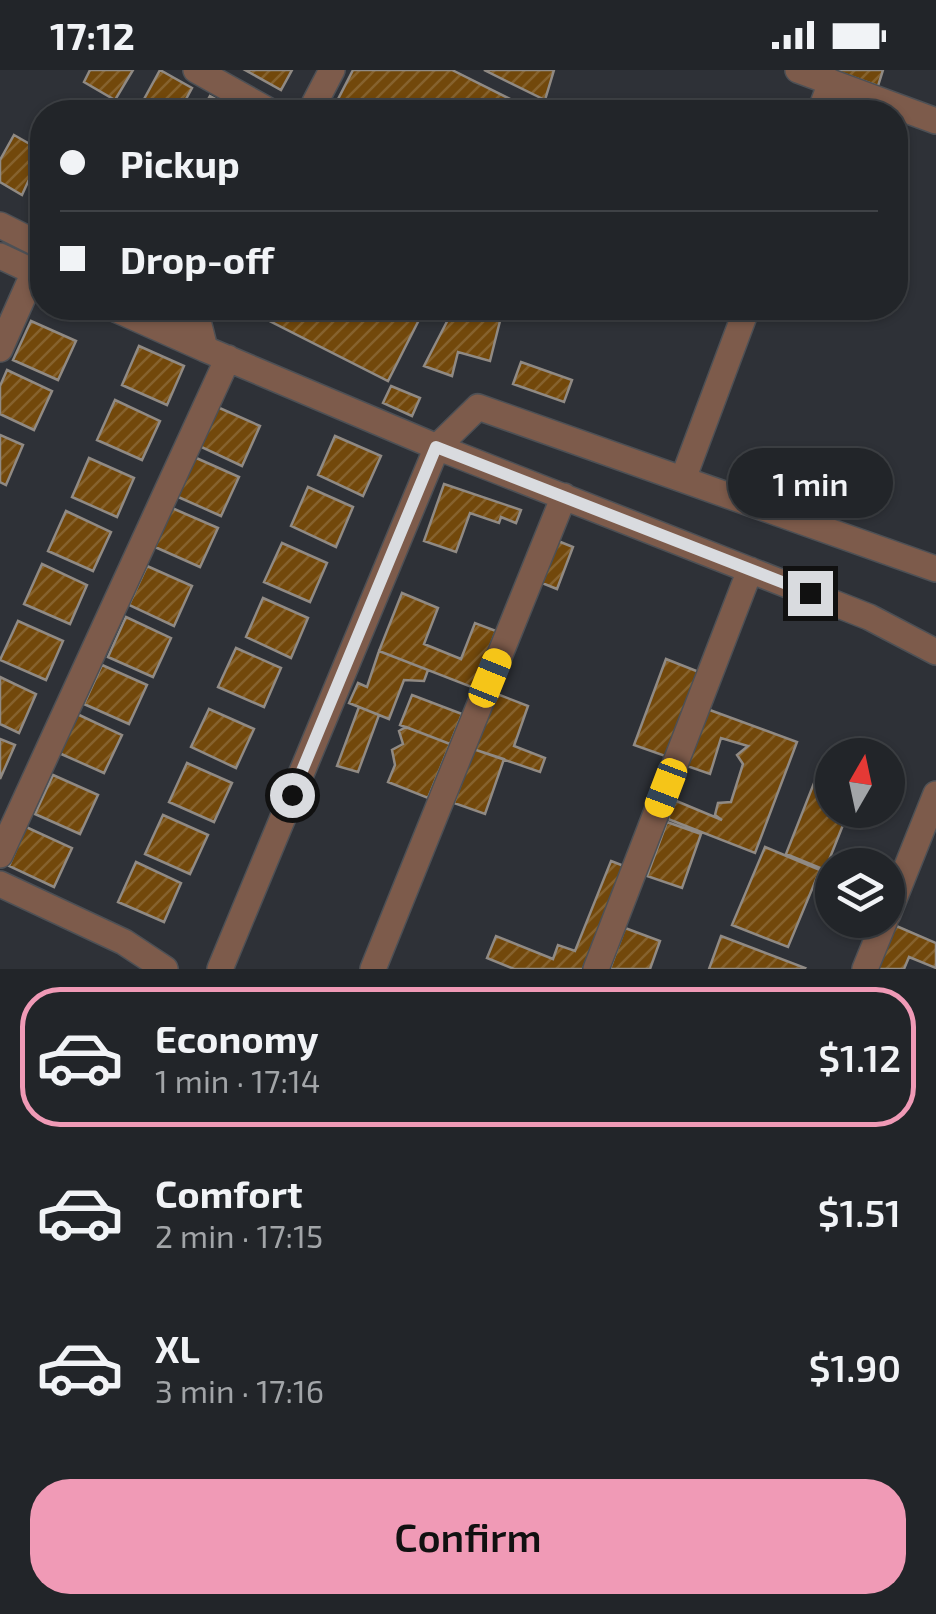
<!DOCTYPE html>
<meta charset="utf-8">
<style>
body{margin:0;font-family:"Exo 2",sans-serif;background:#2e3135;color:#f1f3f6;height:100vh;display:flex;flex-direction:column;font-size:38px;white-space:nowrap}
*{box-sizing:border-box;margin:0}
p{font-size:32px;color:#a2a5a8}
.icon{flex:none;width:55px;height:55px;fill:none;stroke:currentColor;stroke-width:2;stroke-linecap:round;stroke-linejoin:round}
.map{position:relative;height:899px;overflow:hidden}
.drawer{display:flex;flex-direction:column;background:#222529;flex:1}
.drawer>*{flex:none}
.guide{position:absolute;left:30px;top:30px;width:878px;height:220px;border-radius:40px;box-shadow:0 2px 8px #0004,0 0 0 2px #3f4246;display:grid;align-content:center;height:220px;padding:0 30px;background:#222529}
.needle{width:65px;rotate:9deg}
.buttons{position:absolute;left:815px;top:668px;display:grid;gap:20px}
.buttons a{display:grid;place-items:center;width:90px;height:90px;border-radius:50%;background:#222529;box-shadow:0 2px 8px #0004,0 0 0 2px #3f4246;font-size:50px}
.end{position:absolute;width:45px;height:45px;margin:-22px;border:12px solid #d9dbdf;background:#111;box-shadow:0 0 0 5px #111}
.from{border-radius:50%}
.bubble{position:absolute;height:70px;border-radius:35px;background:#222529;box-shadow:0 2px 8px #0004,0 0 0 2px #3f4246;font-size:32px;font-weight:600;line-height:70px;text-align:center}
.car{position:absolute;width:30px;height:60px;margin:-30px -15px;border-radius:12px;box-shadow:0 0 8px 2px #0007;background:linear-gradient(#f5c518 24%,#345 0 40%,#f5c518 0 76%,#345 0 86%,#f5c518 0)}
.guide b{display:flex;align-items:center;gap:35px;height:95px;font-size:38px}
.guide b+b{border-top:2px solid #3f4246}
.guide i{width:25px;height:25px;background:#f1f3f6}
ul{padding:18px 0 0;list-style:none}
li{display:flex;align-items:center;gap:30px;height:140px;margin:0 20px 15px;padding:0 10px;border:5px solid transparent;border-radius:40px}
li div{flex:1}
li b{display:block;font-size:38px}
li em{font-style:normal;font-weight:600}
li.current{border-color:#f09ab6}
li>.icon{width:90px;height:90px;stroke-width:1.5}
.action{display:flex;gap:20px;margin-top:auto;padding:20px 30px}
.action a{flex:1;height:115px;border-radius:40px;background:#f09ab6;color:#111;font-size:40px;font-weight:600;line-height:115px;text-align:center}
.status{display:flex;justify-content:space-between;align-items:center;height:70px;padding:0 50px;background:#222529;direction:ltr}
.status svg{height:28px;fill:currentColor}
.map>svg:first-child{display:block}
.building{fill:url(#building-hatch);stroke:#908a84;stroke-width:2.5}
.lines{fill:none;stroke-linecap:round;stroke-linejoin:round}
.minor-casing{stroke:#4d5055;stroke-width:28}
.minor{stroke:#7d5b4b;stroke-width:25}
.route{stroke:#d9dbdf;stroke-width:12}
</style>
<div class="status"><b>17:12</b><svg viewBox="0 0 49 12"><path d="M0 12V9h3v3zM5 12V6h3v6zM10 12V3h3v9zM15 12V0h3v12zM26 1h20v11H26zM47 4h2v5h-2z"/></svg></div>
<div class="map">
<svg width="936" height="899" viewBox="0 0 936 899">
<defs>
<pattern id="building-hatch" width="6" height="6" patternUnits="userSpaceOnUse" patternTransform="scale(2.5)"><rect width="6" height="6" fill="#72480b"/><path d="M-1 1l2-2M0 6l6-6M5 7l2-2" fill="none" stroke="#86622e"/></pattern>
</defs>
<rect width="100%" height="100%" fill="#2e3137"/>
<!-- building -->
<path class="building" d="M90,0h43l-18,30 -31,-18z
M160,0l32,18 -13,24h-42z
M245,0h47l-11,20z
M353,0h99l84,42h-196l-7,-3z
M484,0h70l-9,30z
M833,0h50l-5,16z
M210,26l30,16h-39z
M14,65l28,16 -20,44 -22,-13v-22z
M244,238h181l-37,73z
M454,238l49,1 -13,52 -32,-9 -6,24 -28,-10z
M31,251l45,20 -18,39 -45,-20z
M139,276l45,20 -17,39 -45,-20z
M521,292l51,18 -8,22 -51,-18z
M7,300l45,21 -18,39 -34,-16v-28z
M391,316l29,12 -8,18 -29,-13z
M115,330l45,21 -18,39 -45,-20z
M215,336l45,20 -18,40 -45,-21z
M0,365l23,10 -17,40 -6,-3z
M335,366l46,20 -18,40 -45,-21z
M194,387l45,20 -18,39 -45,-20z
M801,387l17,6 -10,27 -17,-6z
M89,388l45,20 -17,39 -45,-20z
M444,414l77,26 -5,13 -15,-6 -2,6 -29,-10 -14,39 -32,-11z
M308,417l45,20 -17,40 -45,-21z
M172,438l46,20 -18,39 -45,-20z
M66,441l45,21 -18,39 -45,-20z
M558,471l15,6 -16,42 -15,-6z
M282,473l45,20 -17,39 -46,-20z
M42,494l45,21 -17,39 -46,-20z
M147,496l45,20 -18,40 -45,-21z
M402,523l36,15 -14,36 37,15 14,-36 21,8 -22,57 -95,-37z
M263,528l45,20 -17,40 -45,-21z
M126,547l45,21 -18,39 -45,-20z
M18,551l45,20 -17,39 -46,-20z
M236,578l45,20 -17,39 -46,-20z
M379,581l49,19 -4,11 -20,-1 -15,39 -40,-16 9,-20 9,4z
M666,589l33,13 -31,85 -34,-12z
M102,595l45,20 -18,39 -45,-20z
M0,607l36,17 -17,39 -19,-9z
M492,622l36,14 -14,40 31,12 -5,14 -67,-23z
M412,625l50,19 -12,30 -50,-19z
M359,637l20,8 -21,57 -21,-6z
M209,639l45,20 -18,39 -45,-21z
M707,639l90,33 -42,111 -87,-34 6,-19 48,20 -7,-5 3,-12 13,-1 12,-38 -6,-9 11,-9 -27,-8 -11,36 -23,-8z
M77,644l45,21 -18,38 -45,-20z
M406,657l44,17 -22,54 -40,-16 7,-17 -3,-15 11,-6 -4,-13z
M0,669l15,6 -15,34z
M473,679l31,10 -19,55 -31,-11z
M187,693l45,20 -18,39 -45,-20z
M53,705l45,20 -18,39 -45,-20z
M814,713l18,7v20h17l-24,60 -39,-16z
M163,745l45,20 -18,39 -45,-20z
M667,752l34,12 -19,54 -35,-12z
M26,757l46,21 -18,39 -45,-21z
M765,777l55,23 -32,77 -56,-22z
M611,791l13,5 -41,103h-69l-27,-11 9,-22 57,23 5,-14 17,6z
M136,792l45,21 -17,39 -46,-20z
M894,855l42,18v25l-27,-11 -5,12h-27z
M625,858l35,13 -10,28h-40z
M721,866l84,32 -1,1h-95z"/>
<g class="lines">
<defs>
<path id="minor" d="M196,0l75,42
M798,0l138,51
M310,42l22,-42
M820,42l11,-30
M0,155l42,21
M0,186l34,16
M113,238l92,41
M170,238l28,13 7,28 232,98 432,170 67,35
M0,279l34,-77 8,4
M683,409l64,-171
M0,785l228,-497
M0,814l124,58 41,27
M888,844l48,-120
M220,899l217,-522 41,-40 458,162
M373,899l191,-473
M596,899l154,-399
M865,899l20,-49"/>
</defs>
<!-- minor casing -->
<use href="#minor" class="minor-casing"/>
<!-- minor -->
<use href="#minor" class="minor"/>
</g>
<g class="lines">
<!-- route -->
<path class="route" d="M292,725l144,-348 374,146"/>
</g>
</svg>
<div class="buttons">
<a><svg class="needle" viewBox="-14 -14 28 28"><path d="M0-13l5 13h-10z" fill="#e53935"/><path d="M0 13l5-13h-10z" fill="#a2a5a8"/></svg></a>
<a><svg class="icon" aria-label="layers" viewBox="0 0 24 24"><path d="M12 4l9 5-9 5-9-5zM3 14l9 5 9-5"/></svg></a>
</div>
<i class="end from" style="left:292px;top:725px"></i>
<i class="end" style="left:810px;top:523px"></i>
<div class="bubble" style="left:728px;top:378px;width:165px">1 min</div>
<i class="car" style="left:490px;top:608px;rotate:22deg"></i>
<i class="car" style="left:666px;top:718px;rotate:201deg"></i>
<div class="guide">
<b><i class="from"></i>Pickup</b>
<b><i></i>Drop-off</b>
</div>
</div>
<section class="drawer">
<ul>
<li class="current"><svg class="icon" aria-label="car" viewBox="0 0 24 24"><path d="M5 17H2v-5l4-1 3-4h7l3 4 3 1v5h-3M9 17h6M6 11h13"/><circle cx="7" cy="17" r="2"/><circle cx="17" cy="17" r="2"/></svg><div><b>Economy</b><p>1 min · 17:14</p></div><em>$1.12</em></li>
<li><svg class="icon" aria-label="car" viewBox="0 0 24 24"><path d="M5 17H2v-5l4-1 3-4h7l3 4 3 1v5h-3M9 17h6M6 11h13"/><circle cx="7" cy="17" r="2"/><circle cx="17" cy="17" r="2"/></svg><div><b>Comfort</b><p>2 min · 17:15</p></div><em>$1.51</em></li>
<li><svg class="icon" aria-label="car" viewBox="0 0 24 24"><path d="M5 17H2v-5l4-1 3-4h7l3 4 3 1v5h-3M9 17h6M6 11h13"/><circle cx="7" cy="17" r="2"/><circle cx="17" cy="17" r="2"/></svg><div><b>XL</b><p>3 min · 17:16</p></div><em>$1.90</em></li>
</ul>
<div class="action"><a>Confirm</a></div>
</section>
